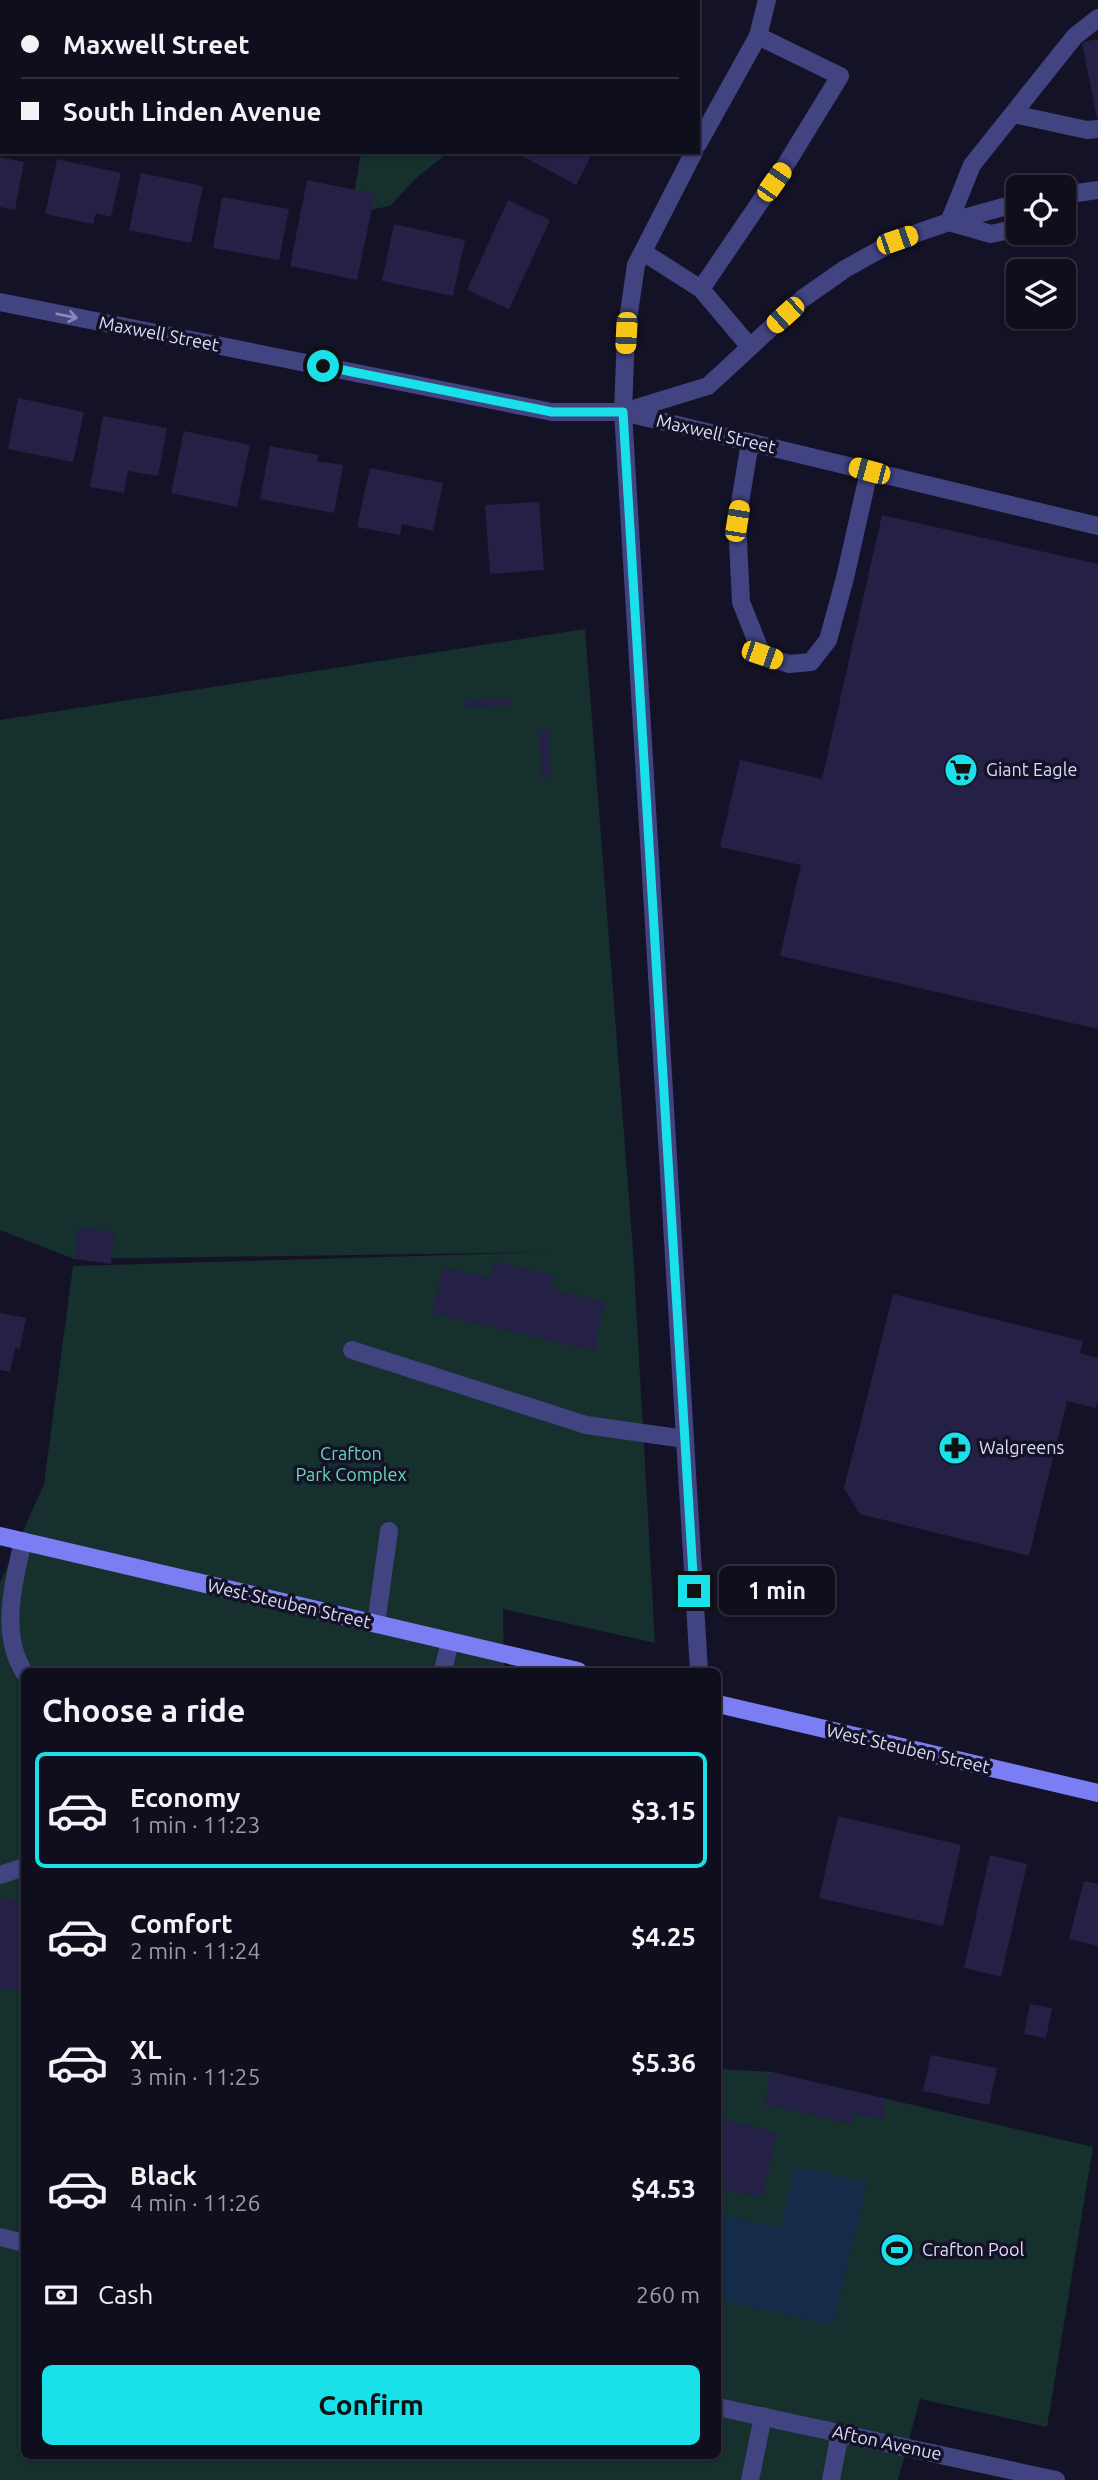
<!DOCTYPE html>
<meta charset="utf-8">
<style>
body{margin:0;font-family:Ubuntu,sans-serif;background:#181725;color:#f1f3f6;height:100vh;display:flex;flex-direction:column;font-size:26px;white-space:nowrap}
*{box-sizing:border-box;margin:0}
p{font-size:23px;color:#9b9ca3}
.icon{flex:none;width:38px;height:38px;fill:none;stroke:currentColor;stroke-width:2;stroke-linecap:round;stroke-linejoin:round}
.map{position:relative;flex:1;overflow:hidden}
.details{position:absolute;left:21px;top:1668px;width:700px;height:791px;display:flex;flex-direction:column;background:#0f0e1c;border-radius:10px;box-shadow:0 2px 5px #0004,0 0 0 2px #2f2e3b}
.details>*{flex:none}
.guide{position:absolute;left:0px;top:0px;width:700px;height:154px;box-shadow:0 2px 5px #0004,0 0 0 2px #2f2e3b;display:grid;align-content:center;height:154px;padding:0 21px;background:#0f0e1c}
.fabs{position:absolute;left:1006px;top:175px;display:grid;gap:14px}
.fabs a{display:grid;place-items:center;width:70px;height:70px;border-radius:10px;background:#0f0e1c;box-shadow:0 2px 5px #0004,0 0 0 2px #2f2e3b;font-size:35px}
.end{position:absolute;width:32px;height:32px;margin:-16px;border:9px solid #19e0e9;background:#111;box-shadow:0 0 0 4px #111}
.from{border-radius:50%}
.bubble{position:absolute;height:49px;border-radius:10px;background:#0f0e1c;box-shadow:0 2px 5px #0004,0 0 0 2px #2f2e3b;font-size:23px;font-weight:700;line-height:49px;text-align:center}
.car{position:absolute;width:21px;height:42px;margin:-21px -10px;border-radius:9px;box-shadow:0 0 5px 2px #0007;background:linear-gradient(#f5c518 24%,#345 0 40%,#f5c518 0 76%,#345 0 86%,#f5c518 0)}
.guide b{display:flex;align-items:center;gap:24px;height:66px;font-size:26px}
.guide b+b{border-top:2px solid #2f2e3b}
.guide i{width:18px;height:18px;background:#f1f3f6}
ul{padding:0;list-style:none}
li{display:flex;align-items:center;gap:21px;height:116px;margin:0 14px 10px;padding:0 7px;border:4px solid transparent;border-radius:10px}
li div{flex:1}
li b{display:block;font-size:26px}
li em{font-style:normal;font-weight:700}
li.current{border-color:#19e0e9}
li>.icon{width:63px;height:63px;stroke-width:1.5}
h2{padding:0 21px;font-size:32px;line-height:84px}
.pay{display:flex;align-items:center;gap:18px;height:77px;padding:0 21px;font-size:26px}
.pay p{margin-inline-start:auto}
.button{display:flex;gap:14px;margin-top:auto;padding:14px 21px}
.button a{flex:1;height:80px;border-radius:10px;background:#19e0e9;color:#111;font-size:28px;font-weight:700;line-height:80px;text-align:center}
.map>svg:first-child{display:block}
.green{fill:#16302d}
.water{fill:#142b49}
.building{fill:#252045}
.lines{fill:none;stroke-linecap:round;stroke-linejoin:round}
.lane{stroke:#424381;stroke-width:18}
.street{stroke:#424381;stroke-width:18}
.secondary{stroke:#7b7ef3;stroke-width:18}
.oneway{stroke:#8887b8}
.route{stroke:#19e0e9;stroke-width:9}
.labels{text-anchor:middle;stroke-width:7;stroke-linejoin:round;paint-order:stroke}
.street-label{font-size:18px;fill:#dddbfc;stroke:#141226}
.poi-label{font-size:18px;fill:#dddbfc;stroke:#141226;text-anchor:start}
.park-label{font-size:18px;fill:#6dd6b6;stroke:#141226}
</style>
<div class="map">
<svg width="1098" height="2480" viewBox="0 0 1098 2480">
<rect width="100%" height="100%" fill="#141226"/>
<!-- green -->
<path class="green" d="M0,0h464l-1,2h-461l-2,53z
M361,152h88l-33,26 -26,28 -26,5 -11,-10z
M585,629l48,621 22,393 -152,-34 1,62h-480v784h694v-386l53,3 322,75 -46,280 -127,-28 -22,81h-898v-897l44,-99 29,-218 481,-14 -480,7 -74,-29v-510z"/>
<!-- water -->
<path class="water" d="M795,2166l72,17 -34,143 -115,-27v-47l6,-26 -6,-2v-11l62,15z"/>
<!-- building -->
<path class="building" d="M1098,39v80h-1l-15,-77z
M515,152h78l-17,33z
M0,157l24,5 -9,48 -15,-3z
M57,159l64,14 -10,44 -15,-4 -3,11 -48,-10z
M141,173l62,13 -12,57 -62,-13z
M307,180l68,14 -18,86 -67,-14z
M222,197l67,12 -10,51 -66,-12z
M508,200l42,20 -41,89 -42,-19z
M394,224l71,16 -12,56 -71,-15z
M18,398l66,14 -11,50 -65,-13z
M103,416l64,12 -9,48 -30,-5 -4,22 -34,-6z
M184,431l66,14 -13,62 -66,-14z
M270,446l49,9 -2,6 26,4 -9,48 -74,-14z
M370,468l73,15 -10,48 -31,-7 -2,11 -43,-8z
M539,502l5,68 -54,4 -5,-69z
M882,515l216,49v465l-318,-73 21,-91 -81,-18 20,-87 82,19z
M510,698l1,7 -46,3v-8z
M539,731h10l2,47h-9z
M78,1227l37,5 -4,32 -37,-5z
M494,1261l61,15 -3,13 53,13 -11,49 -162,-38 11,-46 48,11z
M893,1294l190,47 -3,12 18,5v41l-2,9 -29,-7 -38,155 -169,-42 -16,-26z
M0,1313l26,5 -6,31 -5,-1 -5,24 -10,-2z
M838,1816l123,29 -18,81 -124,-28z
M990,1855l37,9 -26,113 -37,-9z
M1084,1881l14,3v62l-29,-7z
M0,1898l24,5v90l-24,-5z
M1030,2004l22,4 -6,30 -22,-4z
M931,2055l66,13 -8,37 -66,-14z
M771,2072l116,27 -5,21 -29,-7 -2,11 -87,-20z
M718,2118l59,15 -15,65 -44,-10z"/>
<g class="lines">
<!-- lane -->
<path class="lane" d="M1013,114l74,16 11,-1
M1064,195l34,-5
M949,222l23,-57 103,-129 23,-18
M949,222l42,12 27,-6
M643,252l58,37 87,-128 52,-85 -82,-40
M701,289l49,58
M623,412l85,-26 94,-87 43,-30 52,-29 52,-18 69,-19
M750,442l-13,79 4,81 21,53 27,9 22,-2 17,-22 17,-62 24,-107
M352,1350l234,75 99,14
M23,1541c-10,43 -23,93 1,131
M376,1624l13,-93
M443,1671l7,-30
M0,1875l24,-8
M750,2480l13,-64
M831,2480l9,-47"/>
<!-- street -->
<path class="street" d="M698,144l60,-108 9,-36
M694,152l-58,113 -10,68 -3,79 76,1259
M0,302l552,110h71l475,114
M0,2237l24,6
M718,2407l338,73"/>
<!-- secondary -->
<path class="secondary" d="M0,1536l578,135
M718,1704l380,89"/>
</g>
<!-- one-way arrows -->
<defs><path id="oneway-shaft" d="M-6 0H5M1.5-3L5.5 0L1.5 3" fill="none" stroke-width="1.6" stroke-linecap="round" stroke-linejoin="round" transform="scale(1.75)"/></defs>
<use class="oneway" href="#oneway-shaft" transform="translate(67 316) rotate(11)"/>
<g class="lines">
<!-- route -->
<path class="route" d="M323,366l229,46h71l71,1179"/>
</g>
<!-- icons -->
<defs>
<symbol id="supermarket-disc" viewBox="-11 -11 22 22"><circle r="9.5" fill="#19e0e9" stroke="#141226"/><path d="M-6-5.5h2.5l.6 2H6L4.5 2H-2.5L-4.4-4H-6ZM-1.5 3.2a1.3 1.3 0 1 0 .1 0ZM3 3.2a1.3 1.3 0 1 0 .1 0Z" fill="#111"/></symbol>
<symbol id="pharmacy-disc" viewBox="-11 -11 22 22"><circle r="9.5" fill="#19e0e9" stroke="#141226"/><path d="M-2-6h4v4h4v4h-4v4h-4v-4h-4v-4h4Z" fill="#111"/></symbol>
<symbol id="stadium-disc" viewBox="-11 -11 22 22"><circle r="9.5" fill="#19e0e9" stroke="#141226"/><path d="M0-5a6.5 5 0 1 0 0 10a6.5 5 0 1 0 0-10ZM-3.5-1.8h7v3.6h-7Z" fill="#111"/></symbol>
</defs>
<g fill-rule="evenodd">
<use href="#supermarket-disc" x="942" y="751" width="38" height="38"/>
<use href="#pharmacy-disc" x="936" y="1429" width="38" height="38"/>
<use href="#stadium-disc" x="878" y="2231" width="38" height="38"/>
</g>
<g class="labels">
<!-- street labels -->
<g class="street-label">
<text transform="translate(159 334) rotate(11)" y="6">Maxwell Street</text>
<text transform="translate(716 434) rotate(13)" y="6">Maxwell Street</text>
<text transform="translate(289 1604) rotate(13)" y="6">West Steuben Street</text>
<text transform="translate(908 1749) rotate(13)" y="6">West Steuben Street</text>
<text transform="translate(887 2443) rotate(12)" y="6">Afton Avenue</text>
</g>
<!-- poi labels -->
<g class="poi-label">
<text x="986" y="776">Giant Eagle</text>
<text x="979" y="1454">Walgreens</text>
<text x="922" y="2256">Crafton Pool</text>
</g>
<!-- park labels -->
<g class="park-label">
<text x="351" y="1460">Crafton<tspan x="351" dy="21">Park Complex</tspan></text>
</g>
</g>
</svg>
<div class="fabs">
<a><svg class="icon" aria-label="locate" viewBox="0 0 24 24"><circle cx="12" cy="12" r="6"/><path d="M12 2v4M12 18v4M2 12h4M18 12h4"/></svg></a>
<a><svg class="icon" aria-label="layers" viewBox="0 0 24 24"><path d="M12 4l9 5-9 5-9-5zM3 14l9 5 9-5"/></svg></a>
</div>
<i class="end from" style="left:323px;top:366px"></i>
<i class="end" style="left:694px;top:1591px"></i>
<div class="bubble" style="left:719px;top:1566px;width:116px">1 min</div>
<i class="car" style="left:774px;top:182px;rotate:35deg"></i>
<i class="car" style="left:897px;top:240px;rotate:71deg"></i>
<i class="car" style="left:785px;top:315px;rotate:228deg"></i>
<i class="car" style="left:626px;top:333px;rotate:183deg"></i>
<i class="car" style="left:869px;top:471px;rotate:285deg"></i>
<i class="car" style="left:737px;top:521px;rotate:9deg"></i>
<i class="car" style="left:762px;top:655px;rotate:109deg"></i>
<div class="guide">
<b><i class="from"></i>Maxwell Street</b>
<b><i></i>South Linden Avenue</b>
</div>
<section class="details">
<h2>Choose a ride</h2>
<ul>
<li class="current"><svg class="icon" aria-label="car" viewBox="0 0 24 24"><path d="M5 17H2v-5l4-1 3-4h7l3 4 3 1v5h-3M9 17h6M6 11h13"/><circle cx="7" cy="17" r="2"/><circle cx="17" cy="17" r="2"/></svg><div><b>Economy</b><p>1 min · 11:23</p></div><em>$3.15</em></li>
<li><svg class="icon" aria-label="car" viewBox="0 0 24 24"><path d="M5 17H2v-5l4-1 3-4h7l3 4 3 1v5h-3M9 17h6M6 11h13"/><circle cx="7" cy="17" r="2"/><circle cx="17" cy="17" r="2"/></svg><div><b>Comfort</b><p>2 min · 11:24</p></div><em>$4.25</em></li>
<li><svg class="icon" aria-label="car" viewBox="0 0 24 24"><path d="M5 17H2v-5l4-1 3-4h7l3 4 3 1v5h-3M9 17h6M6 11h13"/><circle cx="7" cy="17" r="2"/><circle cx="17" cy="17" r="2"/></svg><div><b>XL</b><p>3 min · 11:25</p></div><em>$5.36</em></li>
<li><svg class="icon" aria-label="car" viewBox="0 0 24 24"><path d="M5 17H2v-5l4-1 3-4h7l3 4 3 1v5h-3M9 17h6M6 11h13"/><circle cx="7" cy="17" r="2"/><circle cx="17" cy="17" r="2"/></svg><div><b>Black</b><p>4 min · 11:26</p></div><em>$4.53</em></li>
</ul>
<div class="pay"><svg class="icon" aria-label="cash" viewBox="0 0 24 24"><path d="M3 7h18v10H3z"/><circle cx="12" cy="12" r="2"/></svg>Cash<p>260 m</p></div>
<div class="button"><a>Confirm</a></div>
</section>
</div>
